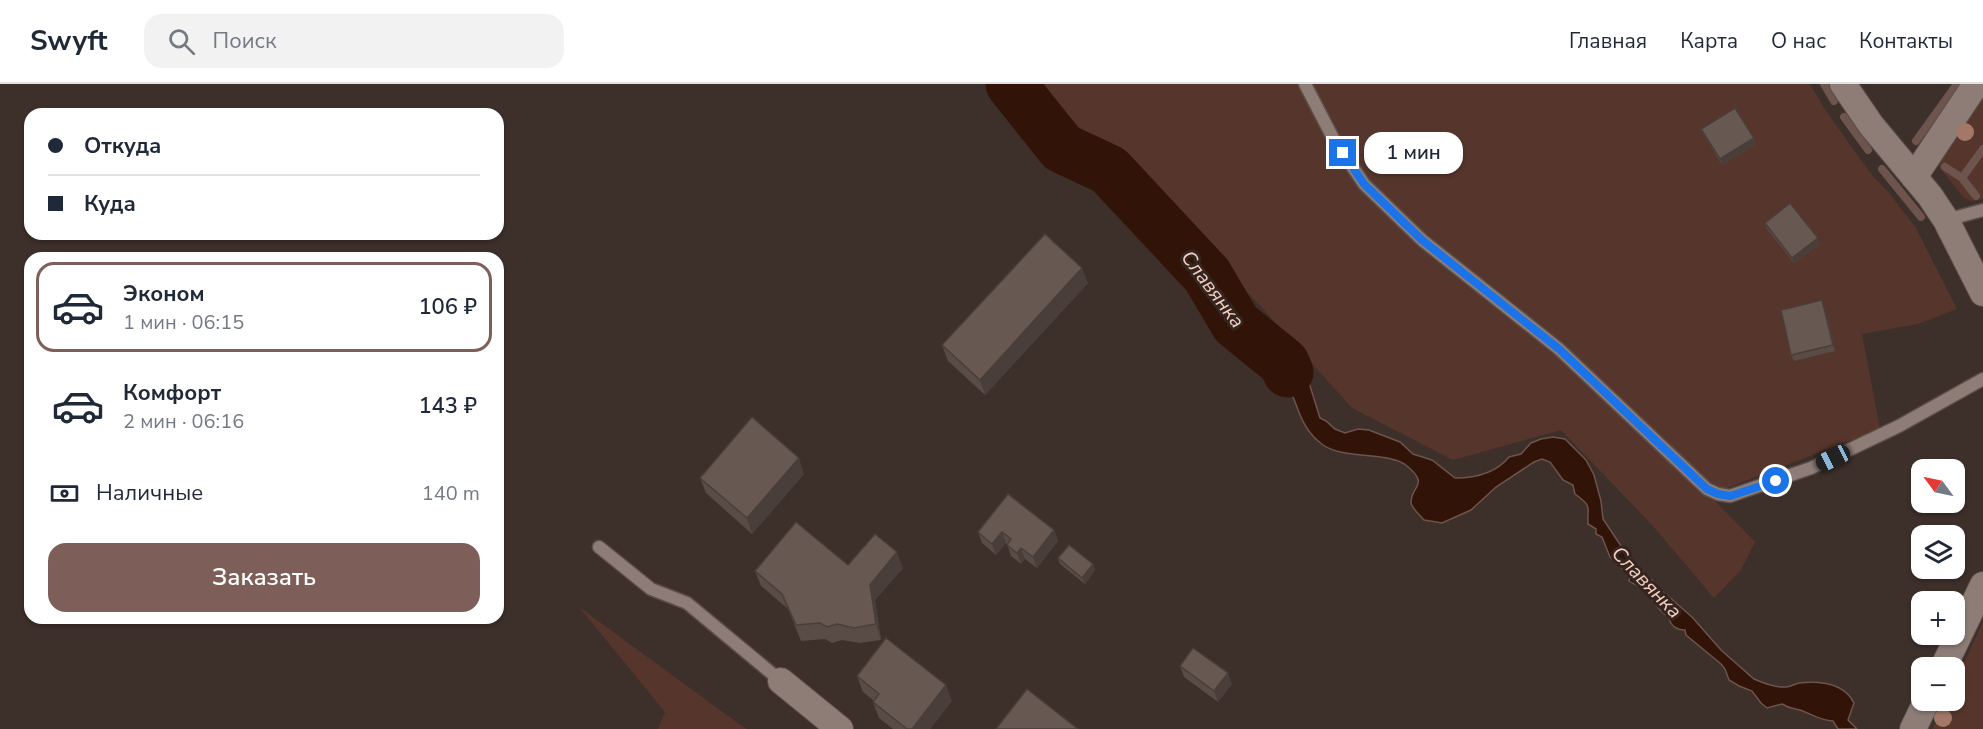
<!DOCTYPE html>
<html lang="ru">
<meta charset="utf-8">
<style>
body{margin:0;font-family:"Nunito Sans",sans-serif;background:#f2f2f3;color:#1f2937;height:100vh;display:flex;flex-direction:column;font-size:22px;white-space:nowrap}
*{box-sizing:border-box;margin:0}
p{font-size:20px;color:#747a83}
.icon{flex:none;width:33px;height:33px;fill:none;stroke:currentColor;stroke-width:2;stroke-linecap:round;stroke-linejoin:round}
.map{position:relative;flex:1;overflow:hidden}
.details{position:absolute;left:24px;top:168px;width:480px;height:372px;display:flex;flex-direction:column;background:#fff;border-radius:18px;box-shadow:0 2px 4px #0004}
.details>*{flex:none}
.hud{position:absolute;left:24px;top:24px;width:480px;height:132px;border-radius:18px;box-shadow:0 2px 4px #0004;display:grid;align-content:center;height:132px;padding:0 24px;background:#fff}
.needle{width:39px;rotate:303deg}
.buttons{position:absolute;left:1911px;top:375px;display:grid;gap:12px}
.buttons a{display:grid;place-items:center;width:54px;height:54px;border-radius:12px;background:#fff;box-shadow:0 2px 4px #0004;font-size:30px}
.end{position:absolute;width:27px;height:27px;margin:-14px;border:8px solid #1a73e8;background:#fff;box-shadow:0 0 0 3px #fff}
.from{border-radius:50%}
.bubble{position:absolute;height:42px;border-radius:18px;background:#fff;box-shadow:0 2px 4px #0004;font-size:20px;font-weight:600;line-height:42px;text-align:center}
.car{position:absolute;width:18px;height:36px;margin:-18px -9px;border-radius:8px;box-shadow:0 0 4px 2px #0007;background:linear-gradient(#222 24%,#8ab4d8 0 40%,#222 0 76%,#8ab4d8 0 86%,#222 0)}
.hud b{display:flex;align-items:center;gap:21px;height:57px;font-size:22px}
.hud b+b{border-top:2px solid #e0e1e3}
.hud i{width:15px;height:15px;background:#1f2937}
ul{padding:10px 0 0;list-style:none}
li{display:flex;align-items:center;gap:18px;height:90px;margin:0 12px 9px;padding:0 12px;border:3px solid transparent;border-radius:18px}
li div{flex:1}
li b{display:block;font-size:22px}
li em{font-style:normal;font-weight:600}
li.current{border-color:#7e5e59}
li>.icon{width:54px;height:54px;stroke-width:1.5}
.pay{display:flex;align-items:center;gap:15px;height:66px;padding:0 24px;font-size:22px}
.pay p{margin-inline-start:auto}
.primary-button{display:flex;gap:12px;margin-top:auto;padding:12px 24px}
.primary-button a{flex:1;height:69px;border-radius:18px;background:#7e5e59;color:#fff;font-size:24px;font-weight:600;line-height:69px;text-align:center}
header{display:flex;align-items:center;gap:36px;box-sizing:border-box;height:84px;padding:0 30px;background:#fff;border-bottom:2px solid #e0e1e3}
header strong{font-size:28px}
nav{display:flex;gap:33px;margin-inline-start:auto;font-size:21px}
.search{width:420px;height:54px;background:#f2f2f3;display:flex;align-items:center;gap:15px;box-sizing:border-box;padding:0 21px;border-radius:18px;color:#747a83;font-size:22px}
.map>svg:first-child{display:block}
.green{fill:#56362c}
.water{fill:#321308;stroke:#6d544c;stroke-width:1.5}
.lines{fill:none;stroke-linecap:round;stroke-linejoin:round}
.stream{stroke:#6d544c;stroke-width:8}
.river{stroke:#321308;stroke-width:51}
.lane-casing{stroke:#5b4e4a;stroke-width:15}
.street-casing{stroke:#5b4e4a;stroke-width:28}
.lane{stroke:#8e7d77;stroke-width:12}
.street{stroke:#8e7d77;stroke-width:26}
.tree{fill:#a37869}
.wall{fill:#594c47}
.shaded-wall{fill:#493e39}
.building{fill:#685852;stroke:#493e39;stroke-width:1.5}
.route{stroke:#1a73e8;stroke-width:8}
.labels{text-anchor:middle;stroke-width:6;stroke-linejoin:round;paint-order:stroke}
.water-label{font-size:20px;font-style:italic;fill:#f8cfc1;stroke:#332520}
</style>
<header>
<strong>Swyft</strong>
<div class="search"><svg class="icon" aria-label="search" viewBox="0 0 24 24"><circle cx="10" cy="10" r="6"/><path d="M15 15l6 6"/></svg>Поиск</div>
<nav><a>Главная</a><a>Карта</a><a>О нас</a><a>Контакты</a></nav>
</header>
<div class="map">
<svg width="1983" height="645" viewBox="0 0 1983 645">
<rect width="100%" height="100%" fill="#3d2f2a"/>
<!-- green -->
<path class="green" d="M1039,0h771l16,27 45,63 19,20 26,34 41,81 -39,15 -56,10 18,95 -171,66 46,47 -14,28 -27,28 -62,-73 -91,-95 -108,30 -101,-52 -97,-108 -166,-162z
M1983,11v104l-12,2 -7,-3 -24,-30 -1,-5z
M579,523l167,122h-88l7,-17z
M1983,538v107h-51l14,-28 8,-1 1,-18z"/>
<!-- water -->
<path class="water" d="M1243,224l21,15 41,47 15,48 6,3 9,8 10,4 13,-4 11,1 31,12 13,12 19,6 23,18c20,0 41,-5 54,-21l12,-3 10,-11 10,-4 12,-2 12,2 21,21 8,15 7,26 2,18 24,36 33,34 32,28 29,33 33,29c9,4 21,9 32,8 5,0 8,-3 13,-4 20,-2 45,0 55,20l-6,17 9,9h-19l-5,-8c-15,-1 -19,-6 -33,-11 -7,-2 -10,-1 -18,-6l-15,4 -6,-5 -9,-12 -13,-5 -10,-6 -4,-11 -4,-5 -35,-29 -1,-5c-8,0 -15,-4 -16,-13 -11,-5 -15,-17 -23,-25 -5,-6 -11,-7 -17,-11l1,-5 -20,-19 -8,-20 -6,-3v-5l-8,-5c-1,-18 5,-17 -13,-30l-2,-9 -10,-5 -13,-18 -8,-3 -8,3 -38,25 -25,23 -29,13 -18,-3c-4,-5 -13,-12 -13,-18 0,-16 19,-17 -4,-36 -17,-15 -62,-6 -84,-21 -26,-18 -25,-47 -41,-71 -6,-9 -18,-13 -25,-20 -8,-7 -16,-15 -23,-23z"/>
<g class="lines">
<!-- stream -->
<path class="stream" d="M1824,0l10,17
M1844,33l24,33
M1916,57l41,-57
M1945,83l17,11 14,18
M1882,85l39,48
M1962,94l21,-29"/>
<!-- river -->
<path class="river" d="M1011,0l51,64 47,22 98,105 29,49 48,39 4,9"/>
<defs>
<path id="lane" d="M1305,0l28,54 31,46 58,56 137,109 148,140 11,5 12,2 81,-28 88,-42 84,-47
M1946,136l37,-10
M599,463l52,42 36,14 94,78"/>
<path id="street" d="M1843,0l28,41 59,71 16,24 37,73
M1914,93l62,-93
M1943,584l40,-83
M781,597l59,48
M1913,645l14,-29"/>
</defs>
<!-- lane casing -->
<use href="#lane" class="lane-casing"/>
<!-- street casing -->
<use href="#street" class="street-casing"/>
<!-- lane -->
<use href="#lane" class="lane"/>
<!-- street -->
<use href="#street" class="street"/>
</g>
<!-- trees -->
<g class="tree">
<circle cx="1965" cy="48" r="9"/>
<circle cx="1943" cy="634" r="9"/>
</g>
<!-- wall -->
<path class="wall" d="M1701,45l55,15 -34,21 -18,-30z
M1765,139l55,21 -26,19 -27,-34z
M1088,199l-103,112 -37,-34 -6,-16z
M1825,222l10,45 -41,10 -3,-6z
M804,390l-52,60 -46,-41 -6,-15z
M1054,446l4,11 -21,27 -12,-9 -4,5 -10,-8 -4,-12 -1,-1 -10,12 -14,-12 -4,-11z
M1058,474l35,6 2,6 -10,14 -25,-20z
M848,481l55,3 -28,32 6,40 -21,3 -18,-3 -10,3 -7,-4 -24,2 -13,-32 -27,-23 -6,-15z
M1180,582l52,18 -14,18 -34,-25z
M857,592l95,25 -22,28h-37l-14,-11 -6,-16 1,-1 -11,-9z"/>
<!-- shaded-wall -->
<path class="shaded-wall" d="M1754,54l2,6 -34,21 -2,-6z
M1818,154l2,6 -26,19 -2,-5z
M1082,184l6,15 -103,112 -5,-15z
M1822,216l3,6 10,45 -2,-6z
M799,374l5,16 -52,60 -5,-16z
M1054,446l4,11 -21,27 -4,-11z
M1002,448l4,11 -10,12 -4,-11z
M1021,464l4,11 -4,5 -4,-11z
M897,468l6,16 -28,32 6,40 -5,-16 -6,-39z
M1093,480l2,6 -10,14 -3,-6z
M1228,589l4,11 -14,18 -4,-11z
M946,601l6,16 -22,28h-18z"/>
<!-- building -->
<path class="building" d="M1735,24l19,30 -34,21 -19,-30z
M1790,119l28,35 -26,20 -27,-35z
M1045,150l37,34 -102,112 -38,-35z
M1822,216l11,45 -42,10 -10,-45z
M752,333l47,41 -52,60 -47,-40z
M1008,410l46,36 -21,27 -12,-9 -4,5 -10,-8 4,-6 -9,-7 -10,12 -14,-12z
M796,438l52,43 27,-31 22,18 -27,33 6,39 -22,4 -17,-4 -10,3 -7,-4 -24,2 -14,-31 -27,-23z
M1069,461l24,19 -11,14 -24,-20z
M886,554l60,47 -34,44h-5l-34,-27 6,-8 -22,-18z
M1193,564l35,25 -14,18 -34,-25z
M1027,605l51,40h-82z"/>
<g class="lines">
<!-- route -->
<path class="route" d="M1343,69l21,31 58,56 137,109 148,140 11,5 12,2 46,-15"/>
</g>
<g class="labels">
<!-- water labels -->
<g class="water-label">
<text transform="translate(1213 205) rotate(53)" y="7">Славянка</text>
<text transform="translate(1647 498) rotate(46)" y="7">Славянка</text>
</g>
</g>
</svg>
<div class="buttons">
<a><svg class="needle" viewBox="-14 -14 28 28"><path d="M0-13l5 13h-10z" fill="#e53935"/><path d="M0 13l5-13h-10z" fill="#747a83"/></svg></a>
<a><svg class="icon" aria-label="layers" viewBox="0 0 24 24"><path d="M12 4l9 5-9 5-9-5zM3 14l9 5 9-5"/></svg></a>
<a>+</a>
<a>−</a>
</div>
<i class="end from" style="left:1776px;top:397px"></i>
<i class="end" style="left:1343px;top:69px"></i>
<div class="bubble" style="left:1364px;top:48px;width:99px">1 мин</div>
<i class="car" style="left:1833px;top:374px;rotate:244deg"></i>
<div class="hud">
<b><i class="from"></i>Откуда</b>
<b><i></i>Куда</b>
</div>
<section class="details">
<ul>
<li class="current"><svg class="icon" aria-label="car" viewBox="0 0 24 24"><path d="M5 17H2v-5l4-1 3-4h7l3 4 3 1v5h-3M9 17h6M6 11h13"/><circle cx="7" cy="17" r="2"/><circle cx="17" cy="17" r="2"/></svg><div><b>Эконом</b><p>1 мин · 06:15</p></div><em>106 ₽</em></li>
<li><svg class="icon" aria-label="car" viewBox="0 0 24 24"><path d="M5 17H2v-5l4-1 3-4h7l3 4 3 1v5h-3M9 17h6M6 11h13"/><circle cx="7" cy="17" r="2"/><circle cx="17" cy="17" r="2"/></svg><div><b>Комфорт</b><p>2 мин · 06:16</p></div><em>143 ₽</em></li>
</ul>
<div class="pay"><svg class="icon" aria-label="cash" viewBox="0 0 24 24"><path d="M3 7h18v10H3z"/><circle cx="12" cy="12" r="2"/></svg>Наличные<p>140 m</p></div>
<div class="primary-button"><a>Заказать</a></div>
</section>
</div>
